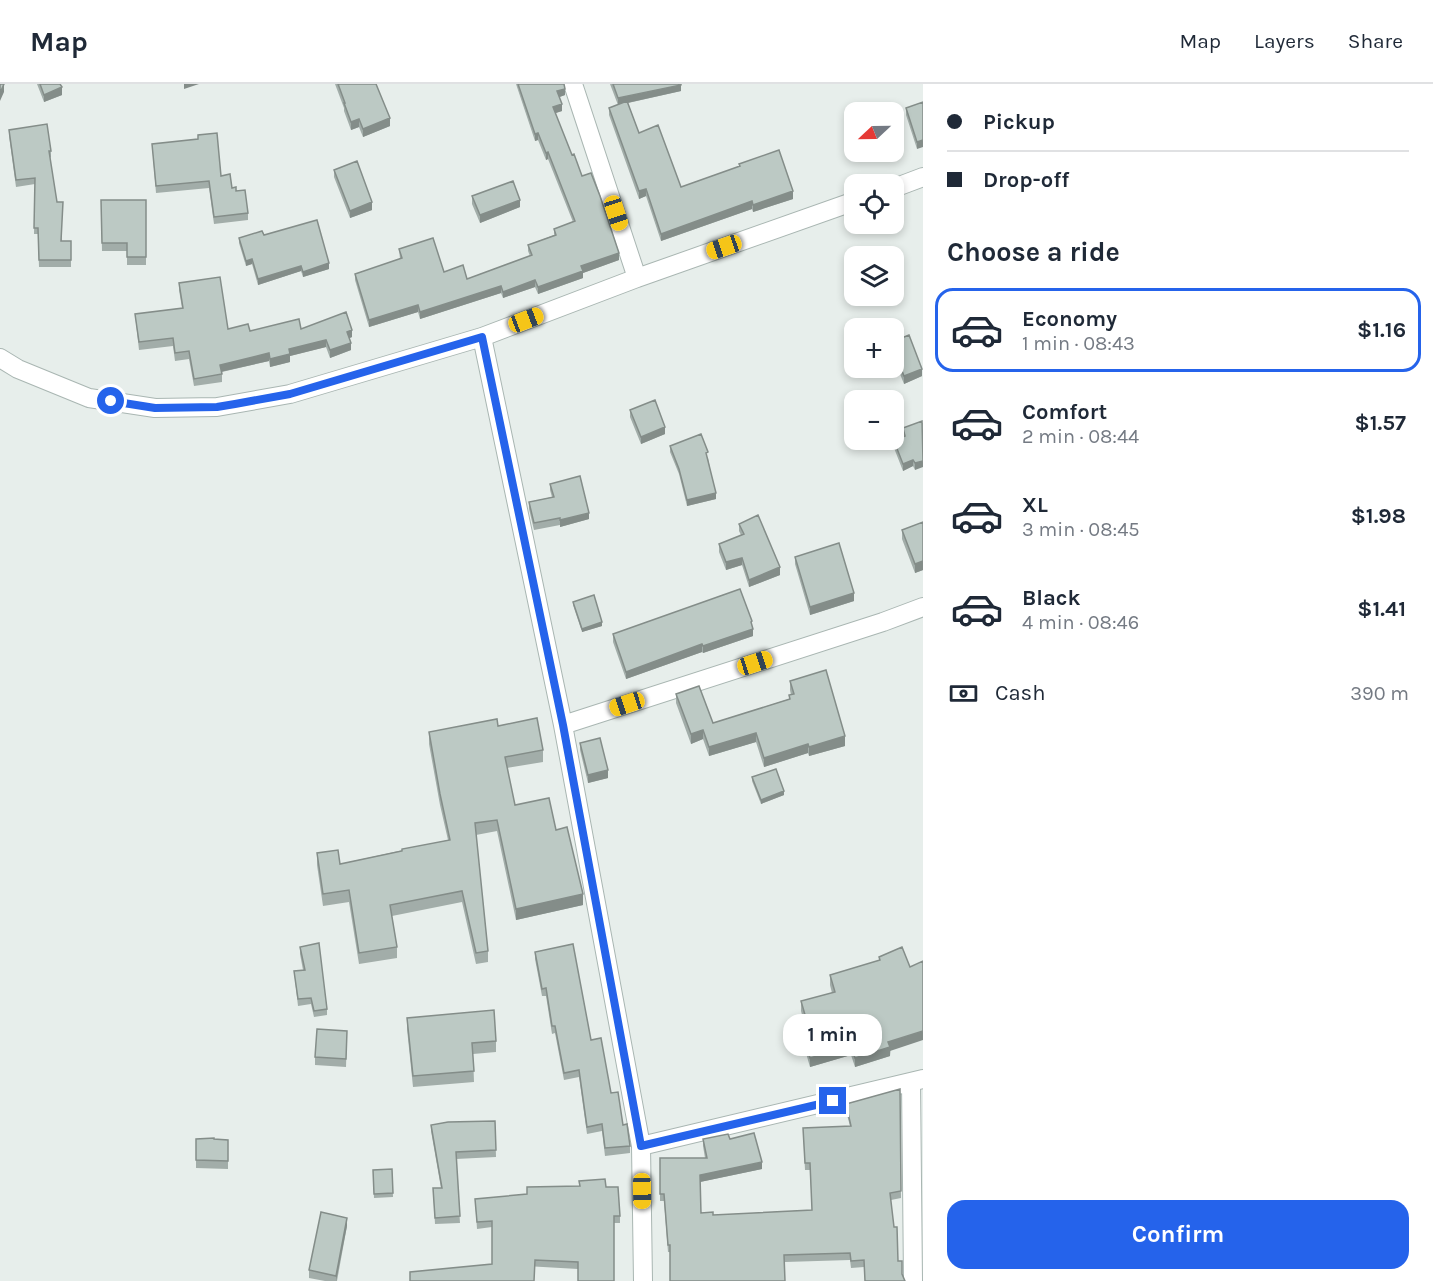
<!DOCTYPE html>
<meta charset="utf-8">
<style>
body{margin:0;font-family:Karla,sans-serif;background:#f6f6f7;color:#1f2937;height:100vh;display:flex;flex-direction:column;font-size:22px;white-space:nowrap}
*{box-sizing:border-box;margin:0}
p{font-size:20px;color:#747a83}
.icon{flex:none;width:33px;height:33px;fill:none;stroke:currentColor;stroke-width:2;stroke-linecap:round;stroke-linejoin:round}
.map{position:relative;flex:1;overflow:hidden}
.panel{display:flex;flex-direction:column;background:#fff;width:510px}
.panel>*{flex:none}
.guide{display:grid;align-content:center;height:132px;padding:0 24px;background:#fff}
.needle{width:39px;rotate:248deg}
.buttons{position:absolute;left:844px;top:18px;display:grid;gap:12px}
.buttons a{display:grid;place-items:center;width:60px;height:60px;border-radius:12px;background:#fff;box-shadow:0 3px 9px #0003;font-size:30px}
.end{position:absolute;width:27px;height:27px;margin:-14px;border:8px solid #2563eb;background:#fff;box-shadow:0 0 0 3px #fff}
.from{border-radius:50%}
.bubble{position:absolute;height:42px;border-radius:18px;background:#fff;box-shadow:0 3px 9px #0003;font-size:20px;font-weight:700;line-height:42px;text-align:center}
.car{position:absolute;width:18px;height:36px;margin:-18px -9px;border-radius:8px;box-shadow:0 0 4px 2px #0007;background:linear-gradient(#f5c518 24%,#345 0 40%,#f5c518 0 76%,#345 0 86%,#f5c518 0)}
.guide b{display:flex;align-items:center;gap:21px;height:57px;font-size:22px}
.guide b+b{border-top:2px solid #e0e1e3}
.guide i{width:15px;height:15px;background:#1f2937}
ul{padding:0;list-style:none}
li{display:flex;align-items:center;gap:18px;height:84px;margin:0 12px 9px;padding:0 12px;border:3px solid transparent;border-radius:18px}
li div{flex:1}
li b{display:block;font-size:22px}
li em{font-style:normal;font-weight:700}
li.current{border-color:#2563eb}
li>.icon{width:54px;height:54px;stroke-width:1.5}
h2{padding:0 24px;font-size:27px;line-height:72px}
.pay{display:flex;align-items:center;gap:15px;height:66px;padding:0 24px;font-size:22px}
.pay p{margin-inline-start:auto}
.cta{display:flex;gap:12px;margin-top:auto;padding:12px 24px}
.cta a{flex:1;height:69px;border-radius:18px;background:#2563eb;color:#fff;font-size:24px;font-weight:700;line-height:69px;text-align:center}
header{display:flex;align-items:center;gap:36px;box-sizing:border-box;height:84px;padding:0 30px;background:#fff;border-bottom:2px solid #e0e1e3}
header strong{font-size:28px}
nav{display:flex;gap:33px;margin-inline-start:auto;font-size:21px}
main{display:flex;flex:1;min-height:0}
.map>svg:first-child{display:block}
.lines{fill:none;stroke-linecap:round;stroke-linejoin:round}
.minor-casing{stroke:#a9b6b2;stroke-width:20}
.minor{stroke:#fff;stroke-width:18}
.wall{fill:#a2ada9}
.shaded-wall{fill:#848d89}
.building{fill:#bcc9c4;stroke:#848d89;stroke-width:1.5}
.route{stroke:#2563eb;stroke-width:8}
</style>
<header>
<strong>Map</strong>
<nav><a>Map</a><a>Layers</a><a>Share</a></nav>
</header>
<main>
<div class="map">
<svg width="923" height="1197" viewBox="0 0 923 1197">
<rect width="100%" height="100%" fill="#e7eeeb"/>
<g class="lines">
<defs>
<path id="minor" d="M573,0l64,194
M894,104l29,-11
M482,253l81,388 78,421 2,135
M0,274l18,11 71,29 66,10 62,-1 73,-13 192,-57 155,-59 218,-77
M563,641l320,-103 40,-15
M911,998l2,199
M641,1062l282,-67"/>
</defs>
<!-- minor casing -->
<use href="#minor" class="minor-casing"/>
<!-- minor -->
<use href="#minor" class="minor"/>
</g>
<!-- wall -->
<path class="wall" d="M37,0h23l2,11 -18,7z
M335,0h41l14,42 -27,11 -4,-10 -8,3 -7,-19v-3z
M516,0h48l1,11 -6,2 3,14 -7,2 17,42 47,105 -36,13v5l-45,16 -3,-7 -32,11 -2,-5 -81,26 -2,-7 -49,15 -14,-47v-6l45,-15 -1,-10 45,23 23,7 63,-23 -2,-5v-6l26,-10v-6l19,-7 -25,-63 -2,1 -8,-20 -3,1z
M610,0h71v7l-53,12 11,30 42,54 58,-20v-3l54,35 -40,13 -1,-3 -91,32 -15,-45 -7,3 -30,-84v-7l9,-3z
M923,18l-6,47 -11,-34v-7z
M9,46l42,21v6l-1,1 12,83h9v26h-32l-1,-33h-4l1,-50 -19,3 -7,-51z
M152,60l69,32 15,15 12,22v7l-34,4 -5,-36 -53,5z
M334,86l38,40 -22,8 -16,-41z
M472,112l48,11 -40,16 -8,-19z
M101,116h45v65h-19v-14h-25z
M264,151l65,34 -26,8 -2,-6 -43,14 -6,-21 -6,2 -7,-23v-5z
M179,199l49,46 22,2 51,-2 51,8 -2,1 1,12 -21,8 -4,-11 -36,9v6l-20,5 -1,-6 -47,11v10l-28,4 -5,-27 -14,2 -2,-15 -34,4 -4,-36 47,-6 -3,-18z
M894,257l28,35 -18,8 -10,-25z
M630,326l35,24 -24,10 -11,-27z
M923,339l-8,47 -2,-4 -10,5 -9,-23v-7l9,-4v-9z
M670,362l38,12 8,41 -29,7 -8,-32 -9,-22z
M550,400l39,35 -29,8v-2l-26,5 -5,-21v-7l23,-5 -2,-7z
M923,438v48l-8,3 -13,-34v-9z
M739,440l41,51 -31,12 -7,-22 -16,5 -7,-18v-8l22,-9 -2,-4z
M795,473l59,44 -44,14 -15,-51z
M573,518l29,24 -20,6 -9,-27z
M752,542l1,10 -50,17 -1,-1 -76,27 -13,-37v-8z
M790,597l55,65 -36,10 -1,-3 -44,14 -8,-25 -47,14 -6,-17 -12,5 -15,-41v-9l37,29 76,-24v-4h2l-1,-5z
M498,642l45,24v12l-36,6 8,37 41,25 27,75 -67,15 -19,-89 -21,4 12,116v11l-12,2 -14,-62 -70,14 5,31v11l-38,6 -10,-62 -26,4 -6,-41v-12l23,11 108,-24 -8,-35 -11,-61v-12z
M580,659l28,35 -20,5 -8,-33z
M752,693l32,18 -23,9 -9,-23z
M300,863l27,62v6l-13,2 -3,-13 -13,2 -4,-35 9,-1 -3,-16z
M902,863l-12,109 -35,11 -4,-12 -41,12 -9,-31v-9l4,-1 -4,-15v-10l31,-8 -2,-8v-10l49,-14v-4z
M535,868l56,88 32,85 7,21v7l-25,3 -3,-25 -15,3 -8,-57 -15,3 -9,-47 -3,1 -6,-38h-4l-7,-37z
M407,934l89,23v11l-23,2 1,28 -61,5 -6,-58z
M347,947l-1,36 -31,-2v-8z
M900,1005l1,109 -10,2 -27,67 -13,1 -1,-8 -65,2 -117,-10 -4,-51h-4v-43h45l-2,-12v-7h27l32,30 -62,13 1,31 12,2 99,-5 -2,-40h-5l-2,-42 47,-2 -4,-15v-7z
M495,1037l1,36 -40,2 4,64 -25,1 -2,-36h8l-10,-57v-6z
M196,1055l32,1v29l-32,-1z
M392,1085l1,28 -19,1 -1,-28z
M579,1097l27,6 14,29v7h-6l-36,46 -86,-5v-37l-15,2 -2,-30 52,-5 52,-8z
M347,1142l-10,55h-12l-16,-3v-8z"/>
<!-- shaded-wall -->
<path class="shaded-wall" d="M4,0v8l-4,9v-8z
M184,0h15l-15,5z
M681,1v6l-63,14v-7z
M62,3v8l-18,7v-7z
M565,5v6l-8,3v-7z
M562,20v7l-9,3v-7z
M390,34v8l-27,11v-8z
M359,35v8l-8,3v-8z
M538,49v7l-3,1v-7z
M923,56v7l-6,2v-7z
M548,68v7l-2,1v-7z
M646,105v7l-7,3v-8z
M793,107v8l-40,13v-7z
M520,116v7l-40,16v-8z
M752,117v8l-91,32v-7z
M372,118v8l-22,8v-7z
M619,169v7l-36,13v5l-45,16v-7l43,-21z
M252,175v5l-6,2v-5z
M329,179v6l-26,8v-5z
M301,182v5l-43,14v-6z
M535,196v7l-32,11v-6z
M501,202v7l-81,26v-7z
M418,221v7l-49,15v-7z
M352,246v7l-5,2v-7z
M326,256v7l-36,9v6l-20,5v-8l19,-10z
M351,259v7l-21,8v-8z
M269,269v8l-49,11v-7z
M922,285v7l-18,8v-8z
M665,343v7l-24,10v-7z
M913,376v6l-10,5v-7z
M923,377v6l-8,3v-7z
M716,409v6l-29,7v-6z
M589,429v6l-29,8v-7z
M742,474v7l-16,5v-8z
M923,477v9l-8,3v-9z
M780,483v8l-31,12v-7z
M854,509v8l-44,14v-8z
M602,538v4l-20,6v-3z
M753,545v7l-50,17v-7z
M702,560v8l-76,27v-7z
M703,646v9l-12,5v-10z
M756,649v9l-47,14v-9z
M845,652v10l-36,10v-9z
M808,660v9l-44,14v-9z
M608,686v8l-20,5v-8z
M784,707v4l-23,9v-4z
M583,810v11l-67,15v-11z
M923,947v9l-33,11v5l-35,11v-9l33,-16z
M851,962v9l-41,12v-9z
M762,1078v7l-62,13v-7z
M347,1134v8l-11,55v-5z"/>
<!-- building -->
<path class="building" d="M0,0h4l-4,9z
M40,0h20l2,3 -18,8z
M338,0h38l14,34 -27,11 -4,-10 -8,3 -7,-19h1z
M518,0h46l1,5 -8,2 5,13 -9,3 19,48 2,-1 8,22 9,-3 9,23 19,57 -38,13 2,5 -45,16 -3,-7 -32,12 -2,-6 -81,26 -2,-7 -49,15 -14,-46 47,-16 -3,-9 34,-11 11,34 19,-7 4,14 65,-24 -4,-10 28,-10 -2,-6 21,-8 -27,-69 -2,1 -8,-20 -3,1z
M613,0h68v1l-63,13z
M627,17l12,32 19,-8 23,62 59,-21 -1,-2 40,-14 14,41 -40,14 -1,-4 -91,33 -15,-45 -7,2 -30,-83z
M923,18v38l-6,2 -11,-34z
M47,40l4,27h-2l8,51h6l-2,39h10v19h-32l-1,-32h-4l1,-50 -19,2 -7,-50z
M217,49l4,43 9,-2 2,14 4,-1v4l9,-1 3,23 -34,4 -5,-36 -53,5 -4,-42 46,-5v-4z
M357,77l15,41 -22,9 -16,-41z
M513,97l7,19 -40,15 -8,-19z
M101,116h45v57h-19v-14h-25z
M317,136l12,43 -26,9 -2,-6 -43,13 -6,-20 -6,2 -7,-23 23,-7 2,4z
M220,193l8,52 20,-5 2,7 49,-12 2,10 45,-17 6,18 -5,2 4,11 -21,7 -4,-10 -37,9 1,5 -20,5 -1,-6 -49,12 2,9 -28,5 -5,-28 -14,2 -2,-15 -34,4 -4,-28 48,-6 -4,-25z
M909,251l13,34 -18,7 -10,-25v-10z
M655,316l10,27 -24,10 -11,-27z
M922,337l1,40 -8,2 -2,-3 -10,4 -9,-23 11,-5 -2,-8z
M701,350l7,18 -2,1 10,40 -29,7 -8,-31 -9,-23z
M580,392l9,37 -29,7v-2l-26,5 -5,-21 25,-5 -4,-13z
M758,431l22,52 -31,13 -7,-22 -16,4 -7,-18 25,-10 -5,-10z
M923,438v39l-8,3 -13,-34z
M839,459l15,50 -44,14 -15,-50z
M740,505l12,32 -1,1 2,7 -50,17 -1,-2 -76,28 -13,-38z
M594,511l8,27 -20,7 -9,-27z
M826,586l19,66 -36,11 -1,-3 -44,14 -8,-25 -47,14 -6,-17 -12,4 -15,-40 23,-8 14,37 77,-24 -1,-4 5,-1 -4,-13z
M537,634l6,32 -38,7 10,48 34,-7 7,32 11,-3 16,67 -67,15 -19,-89 -22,3 13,128 -12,2 -14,-62 -72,14 7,42 -38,6 -10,-63 -26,4 -6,-41 21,-3 2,14 62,-13v-2l48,-9 -10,-46 -11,-62 68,-13 1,7z
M600,654l8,32 -20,5 -8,-32z
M776,685l8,22 -23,9 -9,-23z
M319,859l8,66 -13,2 -3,-13 -13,1 -4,-28 11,-1 -5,-23z
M573,860l18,96 10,-2 10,55 7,-1 5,33 4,-1 3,22 -25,2 -3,-24 -15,3 -8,-57 -15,3 -9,-47h-3l-6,-38 -4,1 -7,-37z
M902,863l8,20 13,-6v70l-35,11 2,5 -35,11 -4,-12 -41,12 -9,-31 7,-2 -7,-24 34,-9 -5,-17 50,-15 -1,-3z
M494,926l2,31 -24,2 2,28 -61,5 -6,-58z
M317,945l30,2 -1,28 -31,-2z
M900,1005l1,102 -11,2 4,34h3l1,34h4v13l3,7h-40l-1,-21 -13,1 -1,-8 -66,2 1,26h-115v-36h-2l-4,-51h-4v-36h47l-4,-19 25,-5 2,5 24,-6 8,29 -62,13 1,38 12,-1v3l99,-5 -2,-47h-5l-2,-35 48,-2 -5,-22z
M495,1037l1,29 -40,2 4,64 -25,2 -2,-30h9l-11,-63 17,-3z
M214,1054v1l14,1v21l-32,-1v-21z
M392,1085l1,24 -19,1 -1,-24z
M605,1095l1,8h12l2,29h-6v65h-36v-19l-43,-2 -1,21h-124v-9l82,-8v-43l-15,1 -2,-23 52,-5v-7l53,-1 -1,-5z
M321,1128l26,6 -11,58 -27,-6z"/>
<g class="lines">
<!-- route -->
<path class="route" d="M111,317l44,7 62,-1 18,-3 55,-10 192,-57 81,388 78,421 192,-45"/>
</g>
</svg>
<div class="buttons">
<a><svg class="needle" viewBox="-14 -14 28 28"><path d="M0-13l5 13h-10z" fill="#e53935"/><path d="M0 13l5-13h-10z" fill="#747a83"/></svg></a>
<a><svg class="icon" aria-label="locate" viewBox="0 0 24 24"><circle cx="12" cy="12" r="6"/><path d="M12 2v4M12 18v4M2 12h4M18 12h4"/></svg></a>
<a><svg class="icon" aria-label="layers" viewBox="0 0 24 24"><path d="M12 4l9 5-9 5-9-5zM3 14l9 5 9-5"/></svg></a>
<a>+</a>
<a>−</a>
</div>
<i class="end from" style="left:111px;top:317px"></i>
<i class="end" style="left:833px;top:1017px"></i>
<div class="bubble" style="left:783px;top:930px;width:99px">1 min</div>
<i class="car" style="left:616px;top:129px;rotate:162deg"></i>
<i class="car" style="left:724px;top:163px;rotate:251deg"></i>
<i class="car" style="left:526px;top:236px;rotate:69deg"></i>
<i class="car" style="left:755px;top:579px;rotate:72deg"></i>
<i class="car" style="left:627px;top:620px;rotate:252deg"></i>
<i class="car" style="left:642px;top:1107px;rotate:179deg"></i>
</div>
<section class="panel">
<div class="guide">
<b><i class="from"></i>Pickup</b>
<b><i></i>Drop-off</b>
</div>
<h2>Choose a ride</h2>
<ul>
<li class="current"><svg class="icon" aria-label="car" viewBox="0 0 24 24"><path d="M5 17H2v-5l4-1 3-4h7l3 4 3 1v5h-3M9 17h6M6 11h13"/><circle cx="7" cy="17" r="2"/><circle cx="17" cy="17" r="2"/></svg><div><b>Economy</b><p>1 min · 08:43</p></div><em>$1.16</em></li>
<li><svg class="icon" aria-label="car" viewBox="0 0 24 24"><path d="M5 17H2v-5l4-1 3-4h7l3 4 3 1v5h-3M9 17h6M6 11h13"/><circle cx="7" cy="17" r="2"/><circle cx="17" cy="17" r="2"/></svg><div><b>Comfort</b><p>2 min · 08:44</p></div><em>$1.57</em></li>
<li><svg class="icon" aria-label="car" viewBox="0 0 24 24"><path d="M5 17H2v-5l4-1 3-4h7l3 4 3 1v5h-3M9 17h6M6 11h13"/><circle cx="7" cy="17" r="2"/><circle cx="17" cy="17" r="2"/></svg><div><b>XL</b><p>3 min · 08:45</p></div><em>$1.98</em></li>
<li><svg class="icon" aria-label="car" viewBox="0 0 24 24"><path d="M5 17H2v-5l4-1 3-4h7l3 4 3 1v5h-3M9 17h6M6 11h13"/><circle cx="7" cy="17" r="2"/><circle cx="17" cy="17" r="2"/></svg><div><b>Black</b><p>4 min · 08:46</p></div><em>$1.41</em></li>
</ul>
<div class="pay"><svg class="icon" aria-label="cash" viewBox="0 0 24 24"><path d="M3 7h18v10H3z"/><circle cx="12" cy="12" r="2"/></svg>Cash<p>390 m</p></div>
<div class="cta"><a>Confirm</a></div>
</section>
</main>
